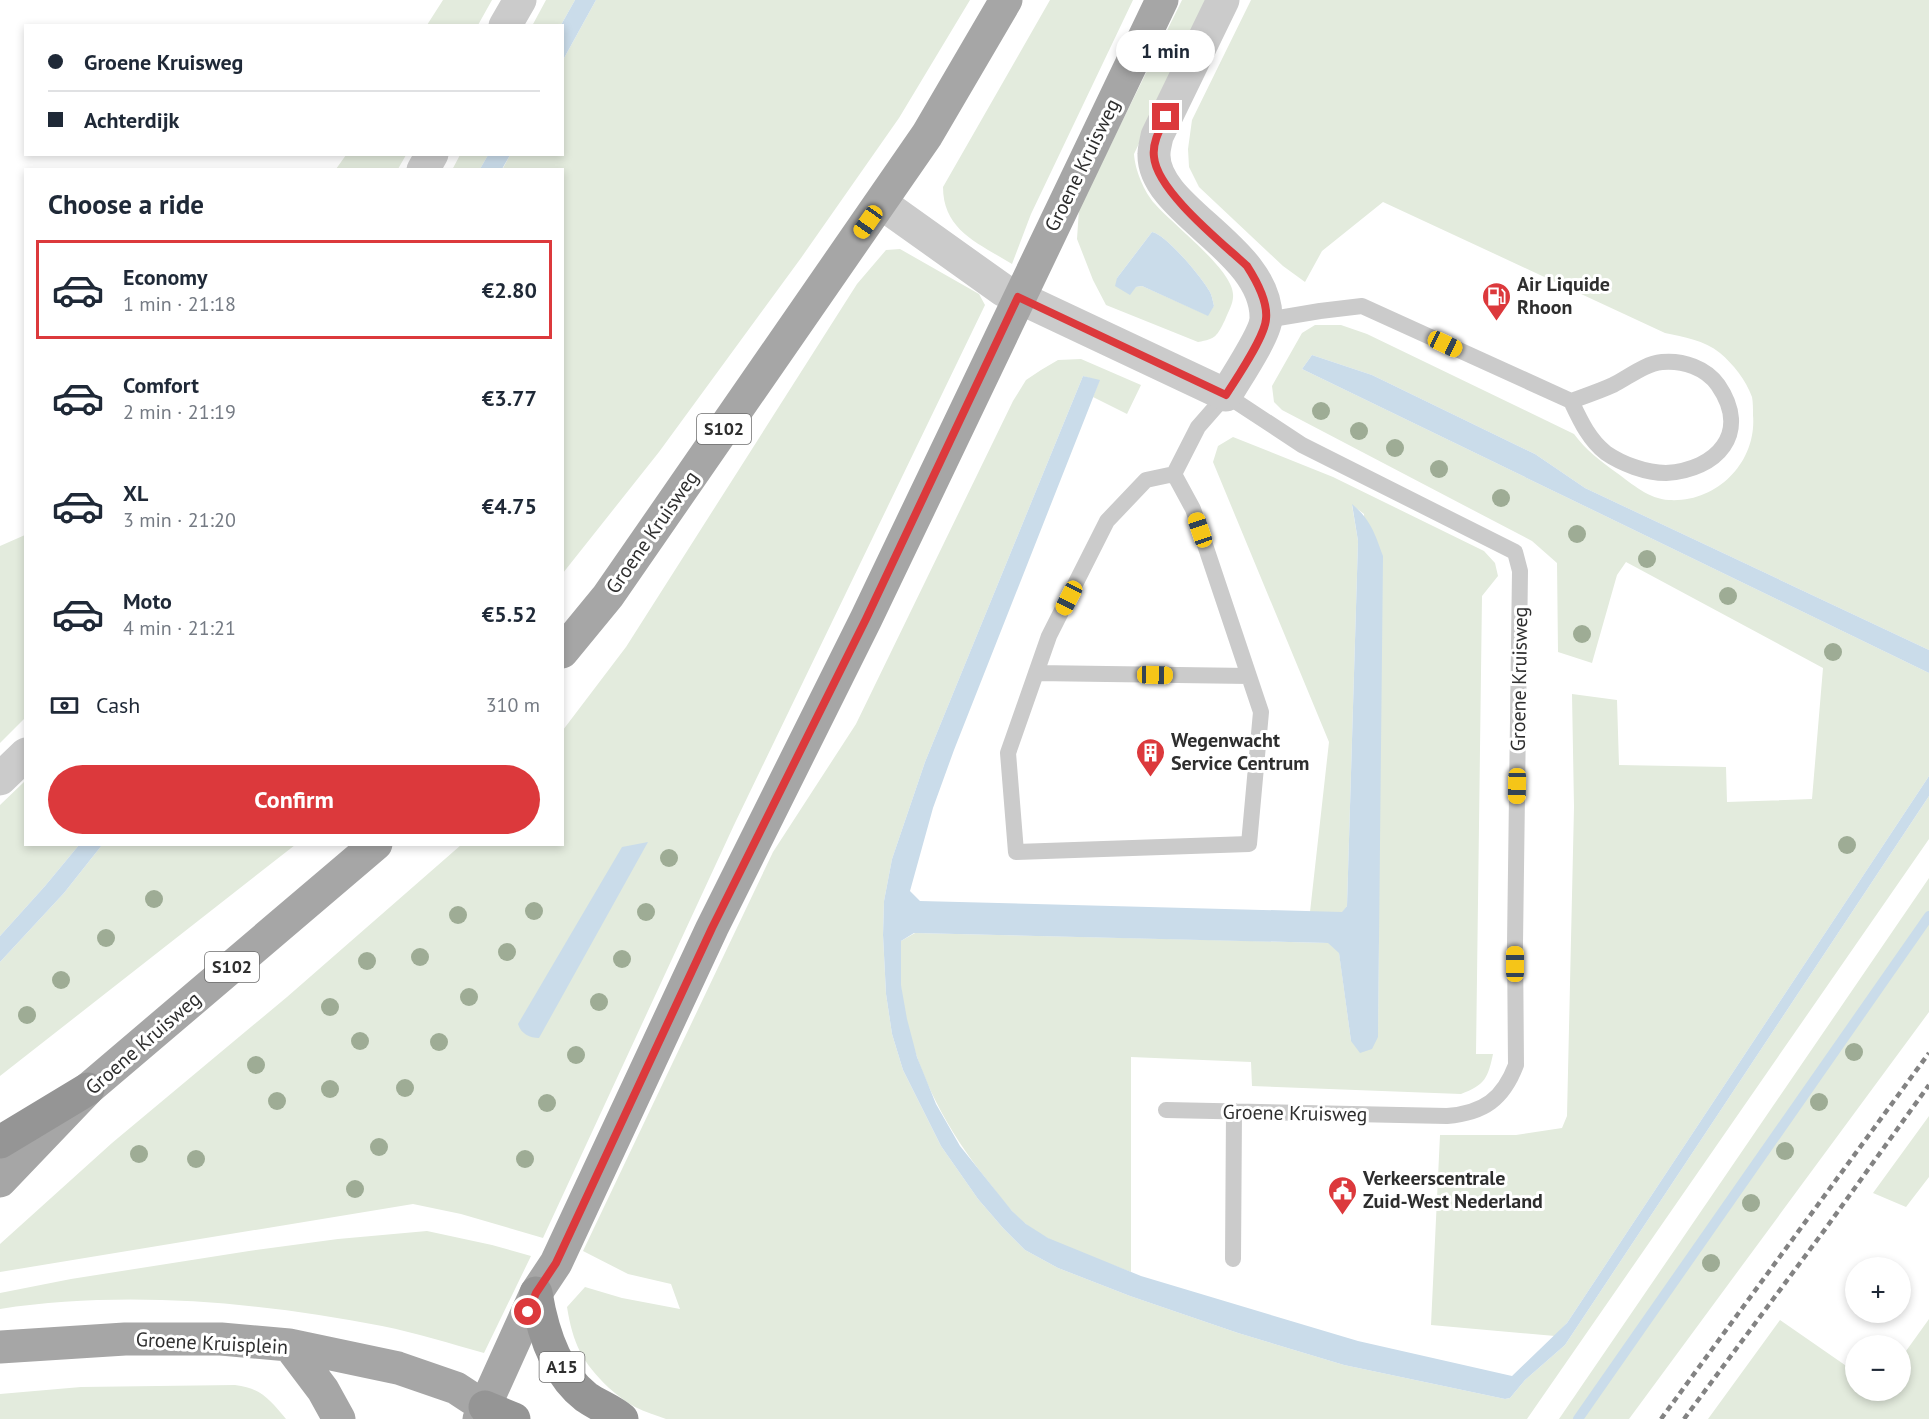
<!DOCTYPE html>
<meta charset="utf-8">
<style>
body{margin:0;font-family:"PT Sans",sans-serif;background:#f2f2f3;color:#1f2937;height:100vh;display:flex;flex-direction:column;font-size:22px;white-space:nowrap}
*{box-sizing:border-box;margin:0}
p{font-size:20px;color:#747a83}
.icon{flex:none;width:33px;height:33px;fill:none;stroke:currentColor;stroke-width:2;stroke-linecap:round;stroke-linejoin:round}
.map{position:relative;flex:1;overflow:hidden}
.sheet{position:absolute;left:24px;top:168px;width:540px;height:678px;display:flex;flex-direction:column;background:#fff;border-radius:0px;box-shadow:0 3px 9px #0003}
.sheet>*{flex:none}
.top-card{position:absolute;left:24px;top:24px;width:540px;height:132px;border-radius:0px;box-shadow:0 3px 9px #0003;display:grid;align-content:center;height:132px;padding:0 24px;background:#fff}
.fabs{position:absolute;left:1845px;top:1257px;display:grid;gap:12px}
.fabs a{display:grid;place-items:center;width:66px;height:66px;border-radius:50%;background:#fff;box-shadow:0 3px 9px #0003;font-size:30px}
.end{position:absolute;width:27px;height:27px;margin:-14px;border:8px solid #dc393c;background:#fff;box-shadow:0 0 0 3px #fff}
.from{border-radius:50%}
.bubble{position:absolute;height:42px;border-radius:21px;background:#fff;box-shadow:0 3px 9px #0003;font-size:20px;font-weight:700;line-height:42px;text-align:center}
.car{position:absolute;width:18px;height:36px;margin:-18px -9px;border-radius:8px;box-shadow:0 0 4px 2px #0007;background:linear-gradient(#f5c518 24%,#345 0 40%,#f5c518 0 76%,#345 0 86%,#f5c518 0)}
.top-card b{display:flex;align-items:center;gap:21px;height:57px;font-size:22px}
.top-card b+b{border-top:2px solid #e0e1e3}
.top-card i{width:15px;height:15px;background:#1f2937}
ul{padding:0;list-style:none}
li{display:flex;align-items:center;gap:18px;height:99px;margin:0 12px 9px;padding:0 12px;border:3px solid transparent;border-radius:0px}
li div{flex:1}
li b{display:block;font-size:22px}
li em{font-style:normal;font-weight:700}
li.on{border-color:#dc393c}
li>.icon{width:54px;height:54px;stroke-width:1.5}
h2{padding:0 24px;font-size:27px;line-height:72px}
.pay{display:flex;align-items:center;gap:15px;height:66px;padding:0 24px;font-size:22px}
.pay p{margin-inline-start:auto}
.primary-button{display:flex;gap:12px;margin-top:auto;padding:12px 24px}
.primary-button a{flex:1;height:69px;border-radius:36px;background:#dc393c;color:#fff;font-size:24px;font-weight:700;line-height:69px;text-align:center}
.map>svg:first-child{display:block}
.green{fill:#e3ebdd;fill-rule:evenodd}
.water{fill:#cadcea}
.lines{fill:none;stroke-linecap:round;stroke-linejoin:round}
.stream{stroke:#cadcea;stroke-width:10}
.lane{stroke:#cbcbcb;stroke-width:16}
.street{stroke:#cbcbcb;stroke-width:33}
.primary{stroke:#a6a6a6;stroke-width:33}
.highway{stroke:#959595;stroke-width:33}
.rail{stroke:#838383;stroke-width:4.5;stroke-dasharray:6 4.5;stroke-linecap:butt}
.tree{fill:#9eac95}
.route{stroke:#dc393c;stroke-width:8}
.labels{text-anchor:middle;stroke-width:6;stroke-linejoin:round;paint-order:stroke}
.shield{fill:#fff;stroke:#6d6d6d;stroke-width:1.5}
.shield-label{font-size:18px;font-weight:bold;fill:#2e2e2e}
.street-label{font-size:20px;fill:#2e2e2e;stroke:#fff}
.poi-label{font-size:20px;font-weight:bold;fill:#2e2e2e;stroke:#fff;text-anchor:start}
</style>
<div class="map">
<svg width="1929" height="1419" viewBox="0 0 1929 1419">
<rect width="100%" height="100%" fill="#fff"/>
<!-- green -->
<path class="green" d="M443,0h49l-14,25h-51z
M546,0h29l-14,25 -29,1z
M596,0h374l-71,118 -98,140 -142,194 -96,121 -1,-403h-60l8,-15 52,-1 1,-94z
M1050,0h83l-102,214 -19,50c-32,-20 -69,-33 -69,-77z
M1182,0h25l-73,154c1,16 10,38 21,50 17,20 77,65 78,90 1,9 -5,18 -8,26 -8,16 -9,19 -27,22l-92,-37 -13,-25 -16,-41 2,-30zM1152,232c14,2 51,47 58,60 2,4 3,10 4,14l-7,9 -65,-29 -6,1 -19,-9z
M1251,0h678v650l-344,-162 -50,-34 -163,-79 -60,-20 -10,14 627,304v103l-362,547 -12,13 -124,-11 9,-190h76l46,-7 5,-12 7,-309 -2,-113 45,6 2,65 107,2 1,35 85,-3 11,-131 -197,-106 -9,13 -25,88 -34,-11 -1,-89 -25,-22 -250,-131 -8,-8 -2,-16 30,-53 13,-8h26l26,9 207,100c12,16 26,27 43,39 15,11 32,26 52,27 48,3 88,-38 84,-85 0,-6 0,-13 -1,-18 -6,-17 -19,-33 -32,-44 -16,-13 -36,-16 -55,-20l-282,-131 -61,49 -17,31 -22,-16 -84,-79 -10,-20 -1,-18 4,-29z
M346,155v-1l60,1 -8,14h-62z
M460,155h28l-8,14 -28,1z
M900,249l79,45 6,11 -251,520 -191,413 -82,-24 -48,-10 -413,68v-28l112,-101 175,-146 174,-152 101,-1 1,-114 63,-83 231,-363 29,-34z
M1081,359l60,26 -14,29 -34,-17 6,-16 -16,-5 -158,386 -33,97 -8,42 -1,34 3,59 6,40 11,36 38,76 37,53 25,29 22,22 33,18 72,28 108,37 106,32 161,34 5,-1 15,-18 40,-35 364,-549v43l-402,580h-861c-10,-4 -21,-7 -31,-12 -9,-5 -18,-12 -26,-19 -27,-26 -36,-44 -42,-81l18,-20 37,11 58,11 -9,-25 -43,-10 -45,-23 190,-399 83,-128 157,-323 13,-21 15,-10 17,-10z
M1233,437l100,40 151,74 11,12 3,13 -16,20 -6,458h17c-5,24 -8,31 -32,40l-209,-8 -1,-24 -120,-5v215c-35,-14 -75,-25 -104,-47 -16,-12 -28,-30 -40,-45 -45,-56 -78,-121 -86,-193 -1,-15 0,-31 0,-46l14,-8 414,10 10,9 12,89 27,-4 1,-126 -15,-397 -12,-9 6,36 -11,365 -5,7 -32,-1 19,-170 -116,-280 5,-16z
M25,535v183l-25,25v-197z
M25,781l1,63 53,1 -34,41 -45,50v-131z
M102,845h193l-295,231v-114l64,-69z
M1929,878v134l-300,407h-70z
M1929,1116v61l-23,30 -33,-14z
M427,1231l65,14 39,11 -47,97c-33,-9 -67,-20 -102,-27 -122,-24 -258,-36 -382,-17v-16l71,-14 178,-28 89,-12z
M1929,1319v100h-221l72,-99 75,52 1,18h44l1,-32z
M235,1385c26,3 35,15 51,34h-286v-25l81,-7z"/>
<!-- water -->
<path class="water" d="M575,0h21l-33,60 -2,-35z
M488,155l1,-1 21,1 -8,14h-22z
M1152,232c14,2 51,47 58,60 2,4 3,10 4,14l-6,10 -66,-30 -6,1 -6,8 -15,-9 2,-8z
M1312,355l60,20 163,79 50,34 344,162v23l-627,-304z
M1083,376l17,4 -146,370 -21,58 -23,83 10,10 422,11 5,-6 11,-365 -6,-37c19,16 23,30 31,52l-5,481 -6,12 -12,4 -9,-12 -12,-88 -11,-10 -414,-10 -13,8v44l6,34 10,38 19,47 24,42 52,65 14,13 22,14 93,38 217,65 154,35 55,-53 362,-547v20l-364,549 -40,35 -15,18 -5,1 -161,-34 -106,-32 -108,-37 -72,-28 -33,-18 -22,-22 -25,-29 -37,-53 -38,-76 -11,-36 -6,-40 -3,-59 1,-34 8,-42 33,-97z
M648,842l-109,196c-9,0 -18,-4 -21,-14l104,-177z
M79,845h23l-38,48 -64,69v-26l45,-50z"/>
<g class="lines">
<!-- stream -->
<path class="stream" d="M1578,1419l351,-503"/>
<!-- lane -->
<path class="lane" d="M1266,320l54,-9 42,-5 209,95c9,19 18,39 35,52 16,11 40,20 60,20 51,-3 85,-40 52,-88 -12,-17 -35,-25 -56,-23 -18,2 -33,15 -49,23 -13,6 -28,11 -42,16
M1036,673l213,3
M1166,1110l281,6c37,-3 56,-17 69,-51l-1,-121 5,-373 -5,-19 -213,-107 -76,-50 -28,32 -24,47 -28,6 -39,41 -58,115 -41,117 8,99 233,-8 12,-132 -68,-203 -19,-35
M1233,1259l1,-148"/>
<!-- street -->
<path class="street" d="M505,26l15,-26
M423,170l9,-16
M881,203l122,87 223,105c9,-16 39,-60 40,-76 2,-70 -114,-109 -112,-165 0,-6 2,-12 3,-18l66,-136
M0,779l26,-25"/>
<!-- primary -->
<path class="primary" d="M562,652l46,-56 319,-461 79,-135
M0,1181l88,-92 288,-245
M289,1345l34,45 16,29
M0,1347l125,-8h96l68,6 109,23 58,20 29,19
M479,1419l57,-126 20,-30 156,-335 154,-309 296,-619"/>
<!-- highway -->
<path class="highway" d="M0,1142l88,-53
M536,1293c6,36 19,80 50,104 11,8 26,13 36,22
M485,1407l29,12"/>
<!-- rail -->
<path class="rail" d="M1661,1419l268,-366
M1684,1419l142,-191 103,-143"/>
</g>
<!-- trees -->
<g class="tree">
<circle cx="1321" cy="411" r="9"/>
<circle cx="1359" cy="431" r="9"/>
<circle cx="1395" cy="448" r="9"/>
<circle cx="1439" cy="469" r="9"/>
<circle cx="1501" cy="498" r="9"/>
<circle cx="1577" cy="534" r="9"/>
<circle cx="1647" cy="559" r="9"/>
<circle cx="1728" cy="596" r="9"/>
<circle cx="1582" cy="634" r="9"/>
<circle cx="1833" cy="652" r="9"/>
<circle cx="1847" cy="845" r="9"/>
<circle cx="669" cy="858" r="9"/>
<circle cx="154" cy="899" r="9"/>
<circle cx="534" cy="911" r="9"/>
<circle cx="646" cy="912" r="9"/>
<circle cx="458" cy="915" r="9"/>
<circle cx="106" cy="938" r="9"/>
<circle cx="507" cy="952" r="9"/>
<circle cx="420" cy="957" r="9"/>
<circle cx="622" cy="959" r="9"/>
<circle cx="367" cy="961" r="9"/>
<circle cx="61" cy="980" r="9"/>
<circle cx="469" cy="997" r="9"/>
<circle cx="599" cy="1002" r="9"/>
<circle cx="330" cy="1007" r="9"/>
<circle cx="27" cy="1015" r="9"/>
<circle cx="360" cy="1041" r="9"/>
<circle cx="439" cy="1042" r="9"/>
<circle cx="1854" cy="1052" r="9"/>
<circle cx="576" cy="1055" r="9"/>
<circle cx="256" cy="1065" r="9"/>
<circle cx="405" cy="1088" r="9"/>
<circle cx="330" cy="1089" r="9"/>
<circle cx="277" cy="1101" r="9"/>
<circle cx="1819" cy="1102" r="9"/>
<circle cx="547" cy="1103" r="9"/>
<circle cx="379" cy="1147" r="9"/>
<circle cx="1785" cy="1151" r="9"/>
<circle cx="139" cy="1154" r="9"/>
<circle cx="196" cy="1159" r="9"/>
<circle cx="525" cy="1159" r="9"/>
<circle cx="355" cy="1189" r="9"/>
<circle cx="1751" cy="1203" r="9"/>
<circle cx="1711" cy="1263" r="9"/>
</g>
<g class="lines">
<!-- route -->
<path class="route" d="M528,1312l8,-19 20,-30 156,-335 154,-309 152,-322 208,98c10,-16 39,-58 40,-76 2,-17 -10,-39 -19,-53 -26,-24 -90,-75 -93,-109 -2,-14 6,-28 12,-40"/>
</g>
<!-- icons -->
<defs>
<symbol id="fuel-pin" viewBox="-11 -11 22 30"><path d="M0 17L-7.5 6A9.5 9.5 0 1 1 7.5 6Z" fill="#dc393c" stroke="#fff"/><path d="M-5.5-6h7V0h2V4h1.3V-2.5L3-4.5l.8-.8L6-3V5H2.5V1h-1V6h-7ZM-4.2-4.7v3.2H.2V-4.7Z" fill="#fff"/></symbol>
<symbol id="building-pin" viewBox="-11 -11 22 30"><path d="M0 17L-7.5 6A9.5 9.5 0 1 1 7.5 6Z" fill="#dc393c" stroke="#fff"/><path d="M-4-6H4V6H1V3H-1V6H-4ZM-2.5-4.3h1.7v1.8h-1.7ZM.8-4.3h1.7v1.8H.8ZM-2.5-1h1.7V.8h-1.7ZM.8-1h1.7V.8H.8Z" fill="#fff"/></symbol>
<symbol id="civic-pin" viewBox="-11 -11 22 30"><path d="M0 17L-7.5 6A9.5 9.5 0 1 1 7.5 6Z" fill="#dc393c" stroke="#fff"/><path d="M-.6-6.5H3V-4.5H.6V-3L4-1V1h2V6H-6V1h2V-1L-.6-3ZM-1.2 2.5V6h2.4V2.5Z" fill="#fff"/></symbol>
</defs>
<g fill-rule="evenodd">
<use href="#fuel-pin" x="1480" y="280" width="33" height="45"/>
<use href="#building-pin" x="1134" y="736" width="33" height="45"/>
<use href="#civic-pin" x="1326" y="1174" width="33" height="45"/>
</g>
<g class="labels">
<!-- shield labels -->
<g class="shield">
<rect x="697" y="414" width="54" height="30" rx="4.5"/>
<rect x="205" y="952" width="54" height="30" rx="4.5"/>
<rect x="539.5" y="1352" width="45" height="30" rx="4.5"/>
</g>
<g class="shield-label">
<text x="724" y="435">S102</text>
<text x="232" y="973">S102</text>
<text x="562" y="1373">A15</text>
</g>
<!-- street labels -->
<g class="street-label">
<text transform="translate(1082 165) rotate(-64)" y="7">Groene Kruisweg</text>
<text transform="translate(652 532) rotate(-55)" y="7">Groene Kruisweg</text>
<text transform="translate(1519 679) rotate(-89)" y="7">Groene Kruisweg</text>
<text transform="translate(143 1043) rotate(-41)" y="7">Groene Kruisweg</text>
<text transform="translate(1295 1113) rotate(1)" y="7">Groene Kruisweg</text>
<text transform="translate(212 1343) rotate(3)" y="7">Groene Kruisplein</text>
</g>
<!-- poi labels -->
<g class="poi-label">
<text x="1517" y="291">Air Liquide<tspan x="1517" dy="23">Rhoon</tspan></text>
<text x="1171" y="747">Wegenwacht<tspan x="1171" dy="23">Service Centrum</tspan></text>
<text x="1363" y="1185">Verkeerscentrale<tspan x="1363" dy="23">Zuid-West Nederland</tspan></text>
</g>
</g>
</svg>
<div class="fabs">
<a>+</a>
<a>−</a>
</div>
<i class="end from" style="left:528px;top:1312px"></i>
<i class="end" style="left:1166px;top:117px"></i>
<div class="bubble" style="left:1116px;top:30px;width:99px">1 min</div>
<i class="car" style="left:868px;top:222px;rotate:215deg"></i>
<i class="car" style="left:1445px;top:344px;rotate:115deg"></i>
<i class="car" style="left:1200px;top:530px;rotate:341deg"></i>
<i class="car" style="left:1069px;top:598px;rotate:207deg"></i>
<i class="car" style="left:1155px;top:675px;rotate:91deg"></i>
<i class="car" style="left:1517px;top:786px;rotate:181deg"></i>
<i class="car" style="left:1515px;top:964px;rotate:0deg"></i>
<div class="top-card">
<b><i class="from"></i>Groene Kruisweg</b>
<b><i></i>Achterdijk</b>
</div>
<section class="sheet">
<h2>Choose a ride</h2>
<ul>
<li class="on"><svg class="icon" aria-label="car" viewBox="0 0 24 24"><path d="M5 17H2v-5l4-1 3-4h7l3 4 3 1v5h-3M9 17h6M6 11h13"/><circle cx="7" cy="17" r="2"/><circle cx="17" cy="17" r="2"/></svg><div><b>Economy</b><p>1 min · 21:18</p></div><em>€2.80</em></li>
<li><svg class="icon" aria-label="car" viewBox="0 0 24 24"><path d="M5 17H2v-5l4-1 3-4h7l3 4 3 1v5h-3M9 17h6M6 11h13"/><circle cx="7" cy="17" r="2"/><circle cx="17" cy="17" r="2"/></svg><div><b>Comfort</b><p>2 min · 21:19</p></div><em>€3.77</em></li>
<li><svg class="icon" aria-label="car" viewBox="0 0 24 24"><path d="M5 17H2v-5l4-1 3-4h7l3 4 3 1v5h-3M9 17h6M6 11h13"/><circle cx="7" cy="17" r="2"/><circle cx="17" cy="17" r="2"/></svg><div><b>XL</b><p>3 min · 21:20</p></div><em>€4.75</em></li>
<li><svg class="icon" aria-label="car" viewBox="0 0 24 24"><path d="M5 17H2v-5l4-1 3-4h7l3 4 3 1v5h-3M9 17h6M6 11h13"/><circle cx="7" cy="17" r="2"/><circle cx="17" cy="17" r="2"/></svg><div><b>Moto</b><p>4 min · 21:21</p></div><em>€5.52</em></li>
</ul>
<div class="pay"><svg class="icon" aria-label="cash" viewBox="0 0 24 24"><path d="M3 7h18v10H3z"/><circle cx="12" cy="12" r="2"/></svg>Cash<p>310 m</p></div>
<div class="primary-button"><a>Confirm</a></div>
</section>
</div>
